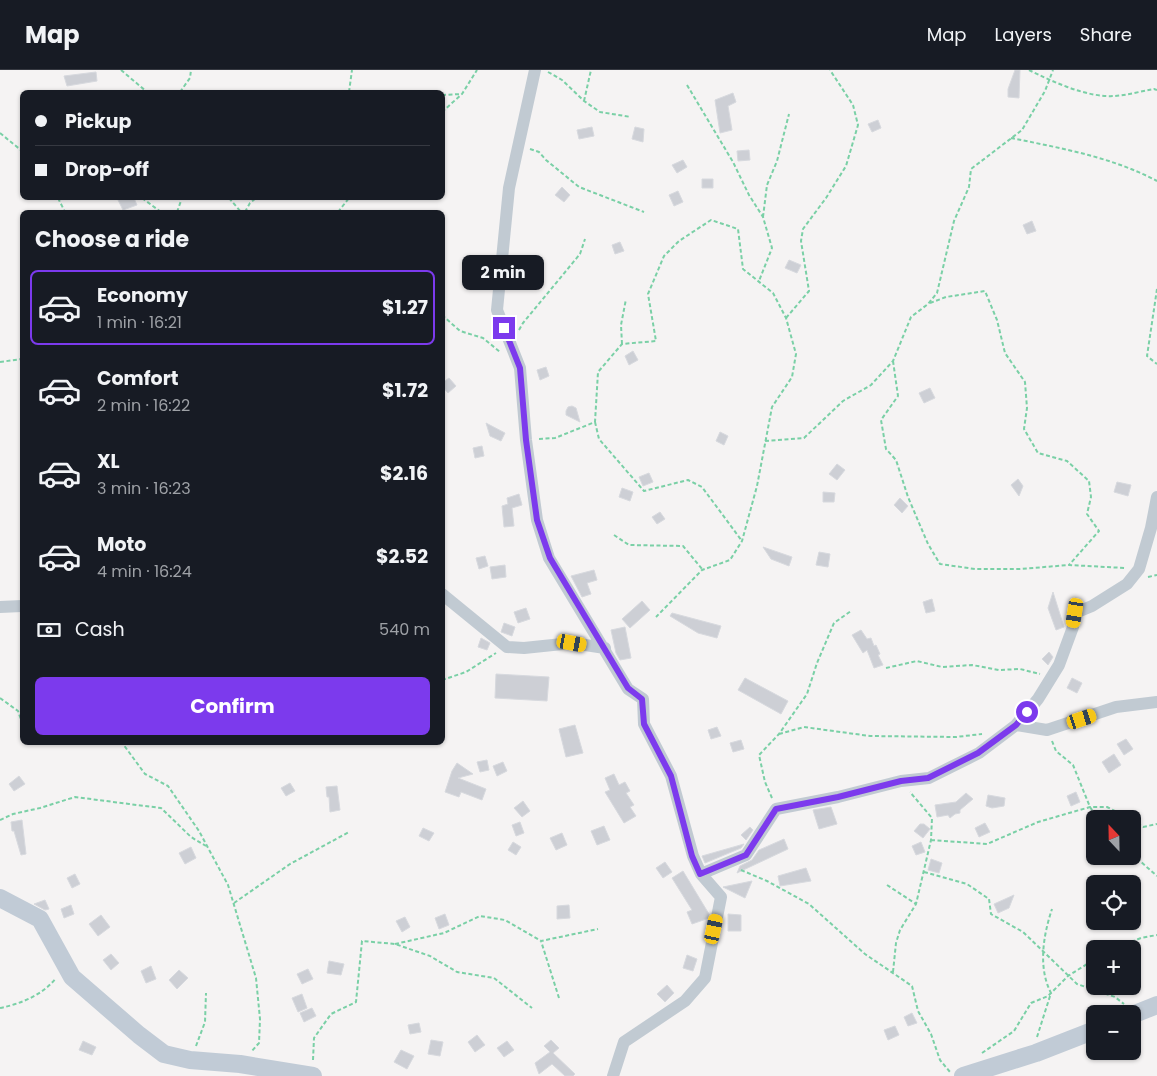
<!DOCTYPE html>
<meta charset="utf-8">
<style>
body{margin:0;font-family:Poppins,sans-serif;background:#20242c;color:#f1f3f6;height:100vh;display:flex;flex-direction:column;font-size:19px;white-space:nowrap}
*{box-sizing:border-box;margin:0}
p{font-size:16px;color:#9ea1a6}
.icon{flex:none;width:28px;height:28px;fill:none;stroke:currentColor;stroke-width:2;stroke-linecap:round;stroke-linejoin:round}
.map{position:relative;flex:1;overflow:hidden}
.panel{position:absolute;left:20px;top:140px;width:425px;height:535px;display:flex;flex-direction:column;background:#171b24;border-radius:8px;box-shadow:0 1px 4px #0004}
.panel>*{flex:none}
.top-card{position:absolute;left:20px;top:20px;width:425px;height:110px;border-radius:8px;box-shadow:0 1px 4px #0004;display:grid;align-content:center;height:110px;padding:0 15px;background:#171b24}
.needle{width:32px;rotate:338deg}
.tools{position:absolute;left:1086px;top:740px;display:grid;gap:10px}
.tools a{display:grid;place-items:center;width:55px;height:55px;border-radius:8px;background:#171b24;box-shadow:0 1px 4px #0004;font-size:25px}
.end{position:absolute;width:22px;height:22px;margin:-11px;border:6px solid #7c3aed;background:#fff;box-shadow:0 0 0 2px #fff}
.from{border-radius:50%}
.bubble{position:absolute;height:35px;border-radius:8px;background:#171b24;box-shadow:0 1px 4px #0004;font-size:16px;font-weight:700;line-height:35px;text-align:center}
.car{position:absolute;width:15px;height:30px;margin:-15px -8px;border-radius:6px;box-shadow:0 0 4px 1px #0007;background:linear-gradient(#f5c518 24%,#345 0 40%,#f5c518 0 76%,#345 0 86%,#f5c518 0)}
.top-card b{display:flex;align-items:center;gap:18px;height:48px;font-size:19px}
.top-card b+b{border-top:1px solid #363941}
.top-card i{width:12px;height:12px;background:#f1f3f6}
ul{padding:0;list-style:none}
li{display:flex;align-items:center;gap:15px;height:75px;margin:0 10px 8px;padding:0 5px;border:2px solid transparent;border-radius:8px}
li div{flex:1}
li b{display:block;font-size:19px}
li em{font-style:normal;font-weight:700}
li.on{border-color:#7c3aed}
li>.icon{width:45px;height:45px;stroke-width:1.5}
h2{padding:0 15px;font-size:22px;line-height:60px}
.pay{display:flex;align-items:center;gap:12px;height:55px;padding:0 15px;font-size:19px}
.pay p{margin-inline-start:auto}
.primary-button{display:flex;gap:10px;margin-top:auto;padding:10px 15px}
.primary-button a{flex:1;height:58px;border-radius:8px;background:#7c3aed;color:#fff;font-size:20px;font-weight:700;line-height:58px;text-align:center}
header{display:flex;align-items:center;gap:30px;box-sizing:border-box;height:70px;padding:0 25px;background:#171b24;border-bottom:1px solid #363941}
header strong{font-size:24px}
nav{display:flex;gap:28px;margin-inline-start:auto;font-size:18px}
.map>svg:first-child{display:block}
.building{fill:#cdcfd5;stroke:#d7d9de}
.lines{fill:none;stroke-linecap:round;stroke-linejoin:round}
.path{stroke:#7ad0a6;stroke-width:2;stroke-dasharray:4 2.5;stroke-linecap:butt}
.street{stroke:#c1cad2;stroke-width:12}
.secondary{stroke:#c1cbd6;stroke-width:18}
.route{stroke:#7c3aed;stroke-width:6}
</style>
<header>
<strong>Map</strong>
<nav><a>Map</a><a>Layers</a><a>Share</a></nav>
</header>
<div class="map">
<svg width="1157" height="1006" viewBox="0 0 1157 1006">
<rect width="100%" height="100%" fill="#f5f3f3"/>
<!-- building -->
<path class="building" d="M1015,0h5l-1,28 -11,-1v-8z
M96,2l1,9 -30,5 -3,-10z
M733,23l3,9 -8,4 4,24 -12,3 -5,-33z
M878,50l3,8 -9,4 -4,-8z
M592,57l2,9 -15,3 -2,-9z
M635,57l9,2 -1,13 -11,-3z
M749,80l1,10 -12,1 -1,-10z
M683,90l4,7 -10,6 -5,-8z
M702,109h11v9h-11z
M562,117l8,8 -6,7 -9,-7z
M678,121l5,11 -9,4 -5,-11z
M117,128h17l3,7 -14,5z
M1032,151l4,10 -9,3 -4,-9z
M620,172l4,9 -9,3 -3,-9z
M789,190l12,5 -4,8 -12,-5z
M633,281l5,9 -9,5 -4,-9z
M546,297l3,9 -9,4 -3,-10z
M449,308l7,8 -8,7 -6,-7v-3z
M930,318l5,10 -11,5 -5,-10z
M572,336l4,2 4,14 -14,-7v-4l2,-4z
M486,353l19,10 -4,8 -11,-5z
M720,362l8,4 -4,9 -8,-4z
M482,376l2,10 -9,2 -2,-10z
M837,394l8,6 -8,10 -8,-6z
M649,403l4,9 -10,4 -4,-9z
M1018,409l5,7 -4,10 -8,-11z
M1117,412l14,3 -3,11 -14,-4z
M622,418l11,4 -3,9 -11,-4z
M823,422l12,1 -1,9h-11z
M519,424l3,11 -10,3 2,18 -10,1 -2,-21 6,-2 -1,-6z
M900,428l8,8 -6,7 -8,-8z
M660,442l5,7 -8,5 -5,-7z
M763,477l29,10 -3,9 -18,-7z
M819,482l11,2 -2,13 -12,-2z
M485,486l3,10 -9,3 -3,-11z
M505,495l1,12 -14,2 -2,-12z
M594,500l3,10 -10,3 4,11 -9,3 -11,-21z
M1053,522l11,35 -8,3 -8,-22z
M932,529l3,12 -9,2 -3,-11z
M642,531l8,9 -20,18 -8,-9z
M526,538l4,11 -12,4 -4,-11z
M672,543l49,13 -4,12 -19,-5 -28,-17z
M504,553l11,4 -3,9 -11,-4z
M625,557l6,31 -11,2 -4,-7 -5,-23z
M861,560l6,9 4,-1 3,8 2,-1 4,9 -2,1 5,10 -9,3 -7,-18 -4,3 -11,-18z
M481,568l9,5 -3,7 -9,-3z
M1049,582l4,5 -5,8 -6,-6z
M496,604l53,3 -2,24 -52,-3z
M745,608l43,23 -7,13 -43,-24z
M1072,608l10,5 -5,10 -10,-5z
M575,655l8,28 -17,4 -7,-28z
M717,657l4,9 -10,3 -3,-9z
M1126,669l7,10 -9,6 -7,-11z
M741,670l3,9 -11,3 -3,-9z
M1114,684l7,11 -12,8 -7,-11z
M487,690l2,10 -9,2 -3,-10z
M503,692l4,9 -10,5 -4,-10z
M457,693l16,11 -15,4 28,11 -4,11 -21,-8 -2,5 -14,-5 7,-21z
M614,704l5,11 6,-3 5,9 -4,2 8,12 -4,2 6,9 -12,7 -19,-31 5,-2 -5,-12z
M19,706l6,8 -11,7 -5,-7z
M290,713l5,8 -9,5 -5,-8z
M337,716l3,24 -10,2 -1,-15h-2l-1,-10z
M1076,722l4,10 -9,4 -4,-10z
M966,723l7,6 -13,11v3l-5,1 -5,4 -2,-3 -11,2 -2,-12 21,-3z
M988,725l17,3 -1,8 -12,2 -6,-2z
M523,731l7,10 -8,6 -8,-9z
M831,737l6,17 -18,5 -6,-19z
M22,750l4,34 -5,1 -7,-24h-2l-1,-9z
M520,752l4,11 -8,3 -4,-11z
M985,753l5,9 -11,5 -4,-9z
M920,754h4l6,5 -7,9 -9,-7z
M604,756l6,14 -13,5 -6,-14z
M750,757l3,3 -7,10 -5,-5z
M423,758l11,5 -5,8 -10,-5z
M562,763l5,12 -11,5 -6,-12z
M784,769l4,10 -51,24 3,-7 12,-6 7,-10z
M513,772l8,5 -5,8 -8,-5z
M921,772l4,10 -9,3 -4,-9z
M744,774l-3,4 -36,15 -3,-7z
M191,777l5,11 -11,6 -6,-11z
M931,789l11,4 -3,10 -11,-3z
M665,792l7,10 -9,6 -7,-10z
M806,798l5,13 -31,5 -2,-10z
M683,801l26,43v4l-17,6 -5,-12 5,-2 -20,-32z
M75,804l5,10 -8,4 -5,-10z
M752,811l-7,17 -22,-11z
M1014,825l-5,13 -11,5 -4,-9z
M45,830l4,9 -4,1 -11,-6z
M71,835l3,9 -10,4 -3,-9z
M569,835l1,13 -13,1v-13z
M445,844l4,11 -10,4 -4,-11z
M728,844l13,1v16h-13z
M101,845l9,12 -12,9 -9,-12z
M405,847l5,10 -8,5 -6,-11z
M111,884l8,9 -8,7 -8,-10z
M687,885l10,4 -4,12 -10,-3z
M329,891l15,3 -3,11 -14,-2z
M151,896l5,13 -10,4 -5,-12z
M308,899l5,10 -11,5 -5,-10z
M179,900l9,8 -11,11 -8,-9z
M667,915l7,8 -9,9 -8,-8z
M302,924l5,14 -9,4 -6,-14z
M312,938l4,8 -12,6 -4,-9z
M912,943l5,10 -9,3 -4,-9z
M419,953l2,9 -11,2 -2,-9z
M895,956l4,9 -11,5 -4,-10z
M477,965l8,10 -10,7 -7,-10z
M431,970l12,2 -3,14 -12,-2z
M551,970l8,8 -6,5 22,21 -2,2h-8l-13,-12 -13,10 -4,-11 15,-11 -6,-6z
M83,971l13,6 -4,8 -13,-5z
M507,971l7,9 -10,7 -7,-9z
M401,980l13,6 -7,13 -13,-7z"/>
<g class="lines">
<!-- path -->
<path class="path" d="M121,0l26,22
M1029,0c24,12 59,28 86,26 13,-1 27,-5 39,-7l3,1
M548,2l14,8 22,21 16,11 31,5
M687,15l46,77 16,33 14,22 9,31 -13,33
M180,22l10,-14 1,-8
M349,22l3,-22
M442,25l20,-1
M584,31l7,-31
M442,42l20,-18 15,-24
M0,63l22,18
M1011,68c49,10 101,19 146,43
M530,79l9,3 7,8 33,27 65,25
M58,128l7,14
M142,128l19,14
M229,128l12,14
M177,142l5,-14
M245,142l5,-9 6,-5
M338,142l11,-14
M763,147l4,-32 10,-24 12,-47
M1157,219l-10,67 10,8
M930,233l16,-6 39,-6 12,29 8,33 20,29 2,26 -3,21 14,24 29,8 22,20 2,16 -4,17 12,17 -30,34
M442,245l18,16 23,7 17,14
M786,248l23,-27 -8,-50 2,-12 23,-31 20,-32 12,-41 -5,-20 -23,-35
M519,260l4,-7 57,-69 5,-15
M622,274l-1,-19 5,-26
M893,291l5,35 -17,24 5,29 10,11 12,37 20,47 12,20 35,5h45l49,-4 56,3
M0,292l22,-3
M595,352l4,17 45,52 44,-11 14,7 40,54
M539,369l16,-1 40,-16 3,-50 24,-28 34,-3 -8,-47 16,-38 15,-15 32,-21 27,9 5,40 30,24 13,25 10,36 -4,23 -20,30 -15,79 -15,55 -12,19 -28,10 -46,47
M765,371l39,-3 39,-37 28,-16 22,-24 18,-44 17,-13 9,-11 17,-72 15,-34 2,-18 51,-39 23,-39 8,-21
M614,465l15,10 54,1 19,23
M1148,507l9,-2
M886,598l31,-7 25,6 30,-2 27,5 21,-1 20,5
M442,610l24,-8 30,-19
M0,628l18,13 4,11
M779,664l25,-7 66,9 86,1 26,-3
M1052,671l4,10 17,14 17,42 8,12
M113,672l10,2 22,30 23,12 31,45 29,54 28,93 4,41 -1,24 -8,9
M123,674l28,-2
M772,728l-7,-16 -6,-27 20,-21 28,-40 10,-31 17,-40 17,-12
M0,750l13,-6 27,-6 35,-11 54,7 32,4 30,29 15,9
M1132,750l11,7 14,-3
M931,770l56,4 51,-22 52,-15h17l24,12
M1132,784l25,22
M741,800l26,11 42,23 56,50 47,32 6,25 13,23 9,26 10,12
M924,802l43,12 22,15 2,15 32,18 54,52 38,13 9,7
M887,815l29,19
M234,833l56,-39 59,-32
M395,874l49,-11 36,-17 25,4 36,21
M1113,879l28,-11 16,-3
M893,902l3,-29 4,-13 16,-26 15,-64 1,-22 -22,-26
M559,928l-18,-57 57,-12
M0,938c20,-4 43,-13 56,-30
M1037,967l14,-44c-13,-25 -8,-57 1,-84
M196,976l9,-24 1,-29
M982,983l32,-22 17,-28 17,-7 20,-20 27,-17
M313,990l1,-22 17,-24 25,-12 6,-61 33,3 35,12 27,16 37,6 38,30"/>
<!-- street -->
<path class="street" d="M535,0l-26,118 -12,122 23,58 6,72 11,80 12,38 79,131 15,10 1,25 27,52 22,80 8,18 20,23 -16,81 -20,23 -61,41 -11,34
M442,524l65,53 17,1 48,-5 33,5
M0,537l22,-1
M1016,655l31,5 69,-23 41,-5
M701,804l45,-19 30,-46 62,-12 63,-16 28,-3 50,-25 37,-28 22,-26 21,-34 14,-38 2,-14 17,-7 35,-22 12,-15 12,-41 6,-31"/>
<!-- secondary -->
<path class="secondary" d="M0,828l40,21 32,58 67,58 25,19 26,6 50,4 73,12
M1132,945l25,-10
M963,1006l73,-23 59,-23"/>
</g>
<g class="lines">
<!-- route -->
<path class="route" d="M504,258l16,40 6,72 11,80 13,38 78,130 14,11 2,25 27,52 21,80 8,18 46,-19 30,-46 62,-12 63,-16 27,-3 50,-25 38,-28 11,-13"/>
</g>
</svg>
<div class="tools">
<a><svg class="needle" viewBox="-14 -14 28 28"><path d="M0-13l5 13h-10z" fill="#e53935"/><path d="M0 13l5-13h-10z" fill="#9ea1a6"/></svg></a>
<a><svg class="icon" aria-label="locate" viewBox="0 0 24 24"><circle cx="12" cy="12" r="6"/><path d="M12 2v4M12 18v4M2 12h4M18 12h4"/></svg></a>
<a>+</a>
<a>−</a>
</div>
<i class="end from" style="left:1027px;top:642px"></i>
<i class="end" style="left:504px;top:258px"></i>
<div class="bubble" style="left:462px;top:185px;width:82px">2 min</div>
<i class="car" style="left:1075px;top:543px;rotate:189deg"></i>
<i class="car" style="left:572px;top:573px;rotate:100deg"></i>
<i class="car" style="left:1082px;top:649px;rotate:72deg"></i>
<i class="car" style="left:714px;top:859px;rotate:12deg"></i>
<div class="top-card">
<b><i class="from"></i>Pickup</b>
<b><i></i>Drop-off</b>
</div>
<section class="panel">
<h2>Choose a ride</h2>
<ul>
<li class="on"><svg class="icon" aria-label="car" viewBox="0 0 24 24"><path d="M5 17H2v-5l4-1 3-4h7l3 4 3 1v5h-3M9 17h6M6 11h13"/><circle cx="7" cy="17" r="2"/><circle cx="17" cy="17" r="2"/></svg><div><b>Economy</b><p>1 min · 16:21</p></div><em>$1.27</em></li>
<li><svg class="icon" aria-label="car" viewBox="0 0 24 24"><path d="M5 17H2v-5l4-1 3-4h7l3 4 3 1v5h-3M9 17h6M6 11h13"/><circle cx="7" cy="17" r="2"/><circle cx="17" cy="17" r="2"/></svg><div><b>Comfort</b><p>2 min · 16:22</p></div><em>$1.72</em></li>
<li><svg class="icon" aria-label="car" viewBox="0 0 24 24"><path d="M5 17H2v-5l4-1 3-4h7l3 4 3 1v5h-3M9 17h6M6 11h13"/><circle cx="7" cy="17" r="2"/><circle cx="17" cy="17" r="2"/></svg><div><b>XL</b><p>3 min · 16:23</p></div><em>$2.16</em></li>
<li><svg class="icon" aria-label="car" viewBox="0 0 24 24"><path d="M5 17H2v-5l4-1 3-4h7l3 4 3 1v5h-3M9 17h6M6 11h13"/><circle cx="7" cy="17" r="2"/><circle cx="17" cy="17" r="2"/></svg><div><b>Moto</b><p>4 min · 16:24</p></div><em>$2.52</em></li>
</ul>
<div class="pay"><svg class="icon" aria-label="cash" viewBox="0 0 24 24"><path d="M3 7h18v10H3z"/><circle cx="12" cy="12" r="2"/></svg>Cash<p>540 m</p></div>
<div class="primary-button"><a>Confirm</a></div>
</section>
</div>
